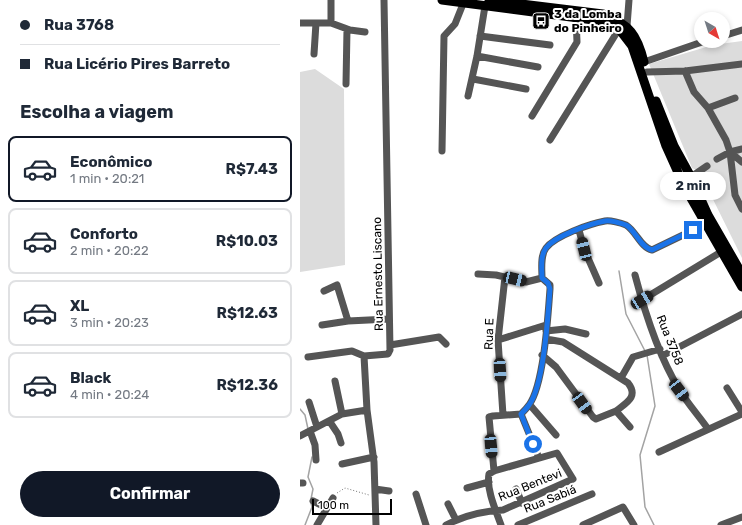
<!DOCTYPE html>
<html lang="pt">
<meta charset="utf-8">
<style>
body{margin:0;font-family:Rubik,sans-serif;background:#f6f6f7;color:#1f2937;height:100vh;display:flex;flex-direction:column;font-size:15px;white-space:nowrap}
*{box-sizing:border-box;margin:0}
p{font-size:13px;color:#747a83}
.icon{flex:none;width:22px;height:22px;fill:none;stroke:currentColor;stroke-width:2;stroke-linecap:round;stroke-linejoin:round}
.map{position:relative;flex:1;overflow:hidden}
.drawer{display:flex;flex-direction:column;background:#fff;width:300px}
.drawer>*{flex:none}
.guide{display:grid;align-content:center;height:88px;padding:0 20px;background:#fff}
.needle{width:26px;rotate:141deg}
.controls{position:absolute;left:394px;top:12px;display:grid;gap:8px}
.controls a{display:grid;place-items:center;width:36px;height:36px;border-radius:50%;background:#fff;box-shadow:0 2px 6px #0003;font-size:20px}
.scale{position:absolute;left:12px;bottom:10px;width:80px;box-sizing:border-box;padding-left:4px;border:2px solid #000;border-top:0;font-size:11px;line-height:14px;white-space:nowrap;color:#000;-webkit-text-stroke:3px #fff;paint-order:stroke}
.end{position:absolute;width:18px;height:18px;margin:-9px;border:5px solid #1a73e8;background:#fff;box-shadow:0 0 0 2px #fff}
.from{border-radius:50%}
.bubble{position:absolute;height:28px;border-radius:14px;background:#fff;box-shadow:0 2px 6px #0003;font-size:13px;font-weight:700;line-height:28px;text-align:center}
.car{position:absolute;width:12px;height:24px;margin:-12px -6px;border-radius:5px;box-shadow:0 0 3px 1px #0007;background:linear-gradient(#222 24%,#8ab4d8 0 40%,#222 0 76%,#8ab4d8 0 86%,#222 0)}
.guide b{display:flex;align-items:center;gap:14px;height:38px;font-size:15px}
.guide b+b{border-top:1px solid #e0e1e3}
.guide i{width:10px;height:10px;background:#1f2937}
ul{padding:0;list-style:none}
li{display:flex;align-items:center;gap:12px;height:66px;margin:0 8px 6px;padding:0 12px;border:2px solid #e0e1e3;border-radius:8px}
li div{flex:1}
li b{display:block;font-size:15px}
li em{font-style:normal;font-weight:700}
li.selected{border-color:#111827}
li>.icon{width:36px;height:36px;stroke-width:1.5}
h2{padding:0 20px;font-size:18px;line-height:48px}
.cta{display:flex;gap:8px;margin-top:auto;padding:8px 20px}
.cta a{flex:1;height:46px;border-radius:24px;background:#111827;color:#fff;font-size:16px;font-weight:700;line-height:46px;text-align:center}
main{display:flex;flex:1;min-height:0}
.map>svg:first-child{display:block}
.green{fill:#dcdcdc}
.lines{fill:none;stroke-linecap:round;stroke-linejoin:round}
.stream{stroke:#a3a3a3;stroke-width:1.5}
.minor-tunnel{stroke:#d9d9d9;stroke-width:7;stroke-dasharray:7 3.5;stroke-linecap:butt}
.path{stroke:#777;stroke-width:1;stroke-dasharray:1 2;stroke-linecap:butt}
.minor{stroke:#555;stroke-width:7}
.major{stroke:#000;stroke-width:9}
.route{stroke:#1a73e8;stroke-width:5}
.labels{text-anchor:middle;stroke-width:4;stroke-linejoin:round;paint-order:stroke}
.poi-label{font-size:12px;font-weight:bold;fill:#000;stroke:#fff;text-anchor:start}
.street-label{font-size:12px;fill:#000;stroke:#fff}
</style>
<main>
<section class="drawer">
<div class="guide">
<b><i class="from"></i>Rua 3768</b>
<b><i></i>Rua Licério Pires Barreto</b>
</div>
<h2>Escolha a viagem</h2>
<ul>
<li class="selected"><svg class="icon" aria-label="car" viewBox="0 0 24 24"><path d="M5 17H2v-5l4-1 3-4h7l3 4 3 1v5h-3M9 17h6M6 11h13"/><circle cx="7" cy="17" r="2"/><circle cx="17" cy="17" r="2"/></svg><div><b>Econômico</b><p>1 min · 20:21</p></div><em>R$7.43</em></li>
<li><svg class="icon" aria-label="car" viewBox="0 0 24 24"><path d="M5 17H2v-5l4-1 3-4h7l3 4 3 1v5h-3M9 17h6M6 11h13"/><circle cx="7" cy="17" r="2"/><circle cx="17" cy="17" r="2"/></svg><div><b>Conforto</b><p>2 min · 20:22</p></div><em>R$10.03</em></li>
<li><svg class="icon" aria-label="car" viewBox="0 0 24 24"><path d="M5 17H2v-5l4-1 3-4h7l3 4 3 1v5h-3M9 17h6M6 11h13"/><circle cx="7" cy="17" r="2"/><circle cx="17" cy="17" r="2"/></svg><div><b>XL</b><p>3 min · 20:23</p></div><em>R$12.63</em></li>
<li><svg class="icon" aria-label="car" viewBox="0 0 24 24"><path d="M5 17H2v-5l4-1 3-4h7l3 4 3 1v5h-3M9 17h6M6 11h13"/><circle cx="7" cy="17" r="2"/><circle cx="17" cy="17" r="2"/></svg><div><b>Black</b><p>4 min · 20:24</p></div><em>R$12.36</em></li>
</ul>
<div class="cta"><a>Confirmar</a></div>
</section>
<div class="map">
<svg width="442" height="525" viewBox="0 0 442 525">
<rect width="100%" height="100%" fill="#fff"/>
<!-- green -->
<path class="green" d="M442,41v217l-43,-87 -7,-3 -43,-104 64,-19z
M15,69l29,20 1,176 -45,7v-200z"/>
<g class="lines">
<!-- stream -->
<path class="stream" d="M319,271l7,43 19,37
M347,355l8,51 -15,49 5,52 9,18
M0,409l5,6 3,14
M11,499l2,-10 -5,-12 4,-20
M5,525l7,-18 -1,-4"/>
<!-- minor-tunnel -->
<path class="minor-tunnel" d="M407,166l10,-7"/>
<!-- path -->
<path class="path" d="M37,493l8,-5 24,7"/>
<!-- minor -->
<path class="minor" d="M0,23h31l19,7 15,2
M31,23v-23
M327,26l2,-26
M180,36l70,9
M423,36l19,-6
M14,54l2,-31
M177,56l61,11
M344,62l61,-21
M385,71l9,21 14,16 18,32 4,12 5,43 7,14
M347,72l38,-1 57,-7
M173,79l53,10
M46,84l1,-55
M168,96l9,-40 8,-50
M408,108l27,-10
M232,116l45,-74 -1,-24
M250,140l69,-111
M142,151l2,-115 11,-12 8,-20
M430,152l12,10
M417,159l13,-7 12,-3
M391,177l16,-11
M279,230l5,19 15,34
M178,274l18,1 30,7 16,-4c0,-9 -2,-22 4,-30 9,-12 43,-24 59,-27 5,-1 16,2 21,4 10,6 15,23 26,25l54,-26
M335,275c10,38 23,80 44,114 8,14 20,27 29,40
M24,291l13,-6 11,36
M342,300l79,-48
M22,325l26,-4 41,-2
M246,331l19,-2 21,5
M246,339l17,3 65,41c11,14 -2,20 -12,28
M198,340l48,-15
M90,345l49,-8 7,7
M242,355l14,12 37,50 3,2 20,-8 14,16
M362,356l80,-42
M8,357l44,-6 12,5
M321,378l12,-21 27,-8
M35,381l7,33
M427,388l15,24
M9,402l8,25
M230,405l26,30
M203,415l-5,-75 7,-63
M30,422l8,12 3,9
M10,431l5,14 1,15
M0,436l42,-22 25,-4
M359,452l83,-38
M239,458l-18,-44c3,-3 6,-6 8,-9 15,-20 19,-90 21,-116v-4l-8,-7
M42,464l32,-7
M194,471l-5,-54 4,-1 28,-2
M0,483h3
M167,488l22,-6
M75,489l14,2
M216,489l6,14
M116,494l10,31
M13,501l14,7
M148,504l8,16
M17,525l16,-27
M76,525l-2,-63 -7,-52 -3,-54 24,-2 2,-4 -6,-350
M146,525c19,-10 37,-14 57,-15l70,-31 -16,-26 -63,18 -5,3c-3,15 7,37 12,51
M218,525l74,-31
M283,525l40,-18 11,18
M421,525l21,-8"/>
<!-- major -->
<path class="major" d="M142,0l159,21 18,8 13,17 34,100 18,40 58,101
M189,0l114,14c27,11 34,20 41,48
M356,101l18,45 17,31 17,38 34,59"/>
</g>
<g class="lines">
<!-- route -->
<path class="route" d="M233,444l-12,-30c3,-3 6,-6 8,-9 15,-20 19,-90 21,-116l-2,-6 -6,-5c0,-9 -2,-22 4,-30 9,-12 43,-24 59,-27 5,-1 16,2 21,4 10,6 15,23 26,25l41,-20"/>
</g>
<!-- icons -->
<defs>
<symbol id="bus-square" viewBox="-11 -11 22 22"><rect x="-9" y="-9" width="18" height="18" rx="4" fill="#000" stroke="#fff"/><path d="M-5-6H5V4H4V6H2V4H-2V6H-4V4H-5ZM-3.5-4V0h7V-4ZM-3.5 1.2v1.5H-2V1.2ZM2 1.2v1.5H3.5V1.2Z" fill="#fff"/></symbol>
</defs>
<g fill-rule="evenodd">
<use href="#bus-square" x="231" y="11" width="20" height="20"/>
</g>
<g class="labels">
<!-- poi labels -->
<g class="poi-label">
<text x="254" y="18">3 da Lomba<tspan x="254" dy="14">do Pinheiro</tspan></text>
</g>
<!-- street labels -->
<g class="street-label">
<text transform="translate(78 274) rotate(-91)" y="4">Rua Ernesto Liscano</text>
<text transform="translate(189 334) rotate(-88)" y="4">Rua E</text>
<text transform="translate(370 340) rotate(68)" y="4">Rua 3758</text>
<text transform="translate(230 485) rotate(-22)" y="4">Rua Bentevi</text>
<text transform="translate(250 499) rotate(-22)" y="4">Rua Sabiá</text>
</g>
</g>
</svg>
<div class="controls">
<a><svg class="needle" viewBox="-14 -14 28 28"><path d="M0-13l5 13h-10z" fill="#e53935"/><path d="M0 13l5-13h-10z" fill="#747a83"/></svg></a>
</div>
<div class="scale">100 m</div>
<i class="end from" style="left:233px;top:444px"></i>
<i class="end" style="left:393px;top:230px"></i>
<div class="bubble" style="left:360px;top:172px;width:66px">2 min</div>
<i class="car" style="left:284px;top:249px;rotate:346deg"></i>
<i class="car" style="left:215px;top:279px;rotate:103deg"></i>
<i class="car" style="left:342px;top:300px;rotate:59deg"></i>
<i class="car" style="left:200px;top:370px;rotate:177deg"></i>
<i class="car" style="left:379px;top:390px;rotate:143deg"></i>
<i class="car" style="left:282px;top:403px;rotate:144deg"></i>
<i class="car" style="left:191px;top:446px;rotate:175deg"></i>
</div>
</main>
